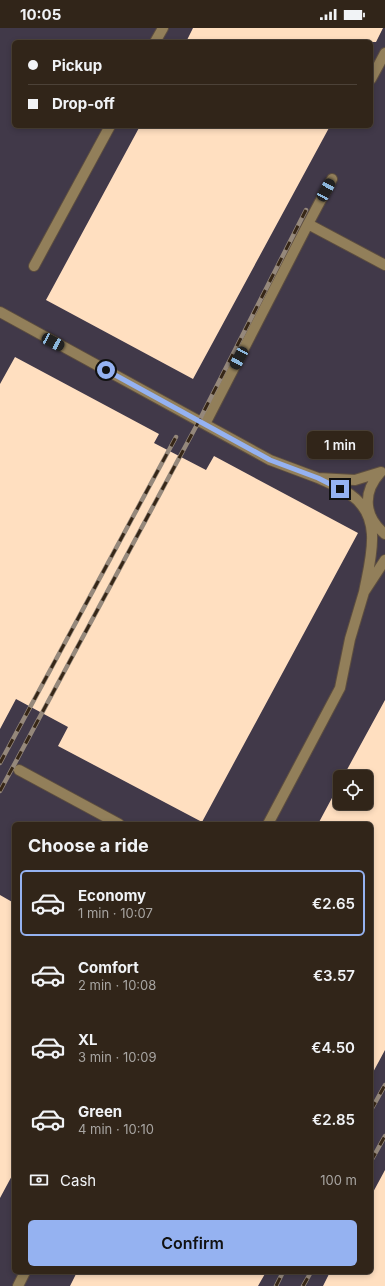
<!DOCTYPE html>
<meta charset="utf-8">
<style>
body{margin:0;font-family:Inter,sans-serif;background:#392d22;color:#f1f3f6;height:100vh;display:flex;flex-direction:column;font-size:15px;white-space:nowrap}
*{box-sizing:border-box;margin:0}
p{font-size:13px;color:#a8a5a2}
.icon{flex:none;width:22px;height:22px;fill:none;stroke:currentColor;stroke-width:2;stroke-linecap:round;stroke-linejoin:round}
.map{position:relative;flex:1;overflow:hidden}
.side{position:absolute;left:12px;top:794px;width:361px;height:452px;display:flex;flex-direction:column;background:#312519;border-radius:6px;box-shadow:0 2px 6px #0003,0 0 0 1px #4c4238}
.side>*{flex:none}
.top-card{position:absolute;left:12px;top:12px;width:361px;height:88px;border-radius:6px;box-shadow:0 2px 6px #0003,0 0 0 1px #4c4238;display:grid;align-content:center;height:88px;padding:0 16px;background:#312519}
.tools{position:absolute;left:333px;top:742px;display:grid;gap:8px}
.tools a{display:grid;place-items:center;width:40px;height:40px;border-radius:6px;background:#312519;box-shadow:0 2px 6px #0003,0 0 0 1px #4c4238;font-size:20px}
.end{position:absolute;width:18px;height:18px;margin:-9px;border:5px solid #95b2f1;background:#111;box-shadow:0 0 0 2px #111}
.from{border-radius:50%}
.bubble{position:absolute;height:28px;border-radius:6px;background:#312519;box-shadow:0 2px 6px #0003,0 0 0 1px #4c4238;font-size:13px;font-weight:600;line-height:28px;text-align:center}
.car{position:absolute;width:12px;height:24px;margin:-12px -6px;border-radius:5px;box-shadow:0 0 3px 1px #0007;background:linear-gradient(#222 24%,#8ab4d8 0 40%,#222 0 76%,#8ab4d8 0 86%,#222 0)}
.top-card b{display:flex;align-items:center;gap:14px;height:38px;font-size:15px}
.top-card b+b{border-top:1px solid #4c4238}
.top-card i{width:10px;height:10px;background:#f1f3f6}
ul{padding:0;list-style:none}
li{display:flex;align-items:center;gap:12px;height:66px;margin:0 8px 6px;padding:0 8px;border:2px solid transparent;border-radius:6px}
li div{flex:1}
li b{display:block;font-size:15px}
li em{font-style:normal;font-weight:600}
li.selected{border-color:#95b2f1}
li>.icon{width:36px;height:36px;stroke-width:1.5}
h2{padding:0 16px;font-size:18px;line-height:48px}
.pay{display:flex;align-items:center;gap:10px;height:44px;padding:0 16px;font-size:15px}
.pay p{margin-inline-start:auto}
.primary-button{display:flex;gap:8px;margin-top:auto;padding:8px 16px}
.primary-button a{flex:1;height:46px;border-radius:6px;background:#95b2f1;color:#111;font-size:16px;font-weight:600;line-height:46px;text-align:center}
.status{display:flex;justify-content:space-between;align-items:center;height:28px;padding:0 20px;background:#312519;direction:ltr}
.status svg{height:11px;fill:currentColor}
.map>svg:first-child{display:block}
.industrial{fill:#413949;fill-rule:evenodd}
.building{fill:#ffdfc0}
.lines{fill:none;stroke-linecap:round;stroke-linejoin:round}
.minor-casing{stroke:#5d4e3f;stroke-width:12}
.minor{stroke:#927f5a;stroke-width:10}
.rail-casing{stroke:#95887b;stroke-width:4.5}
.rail{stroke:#372717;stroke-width:3;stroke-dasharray:9;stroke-linecap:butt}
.route{stroke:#95b2f1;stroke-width:5}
</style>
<div class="status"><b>10:05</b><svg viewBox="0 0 49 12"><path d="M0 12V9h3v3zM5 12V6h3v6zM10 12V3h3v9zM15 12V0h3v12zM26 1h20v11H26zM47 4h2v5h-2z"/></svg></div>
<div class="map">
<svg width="385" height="1258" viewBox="0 0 385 1258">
<rect width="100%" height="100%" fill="#413121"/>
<!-- industrial -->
<path class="industrial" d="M0,0h385v1258h-385zM14,14h357v84h-357zM340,749h26v26h-26zM14,796h357v448h-357z"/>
<!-- building -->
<path class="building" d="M193,0h190l-7,14h-190z
M140,98h190l-137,253 -147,-79z
M15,329l144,77 -5,9 52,27 8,-14 144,77 -156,289 -144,-76 10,-19 -52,-28 -16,30v-345z
M385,672v350l-14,26v-252h-53l22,-41v20h26v-26h-23z
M0,867l14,8v269l-14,26z
M385,1142v116h-62l7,-14h41v-76z
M77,1244h189l-8,14h-188z"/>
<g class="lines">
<defs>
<path id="minor" d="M155,14l8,-14
M371,51l14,-26
M308,196l24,-45
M34,238l76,-140
M0,284l270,148 48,18
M205,396l103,-200 77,41
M381,444l-26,8 -37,-2c11,5 24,10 33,17 33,23 19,65 13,97l21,-32
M380,445c-18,20 -16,44 5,61
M19,742l100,54
M268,796l72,-136 10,-49 14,-47
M18,1258l7,-14"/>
</defs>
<!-- minor casing -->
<use href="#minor" class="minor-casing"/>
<!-- minor -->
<use href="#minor" class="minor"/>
<defs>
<path id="rail" d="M0,735l176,-326
M0,763l199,-370 107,-211
M371,1082l14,-25
M371,1133l14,-25
M276,1258l7,-14
M303,1258l8,-14"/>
</defs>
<!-- rail casing -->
<use href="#rail" class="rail-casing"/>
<!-- rail -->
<use href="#rail" class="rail"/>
</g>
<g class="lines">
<!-- route -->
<path class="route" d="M106,342l164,90 48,18 22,11"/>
</g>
</svg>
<div class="tools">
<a><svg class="icon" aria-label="locate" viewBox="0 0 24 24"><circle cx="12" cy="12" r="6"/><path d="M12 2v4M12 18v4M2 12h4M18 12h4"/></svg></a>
</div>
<i class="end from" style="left:106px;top:342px"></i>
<i class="end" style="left:340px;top:461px"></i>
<div class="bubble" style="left:307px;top:403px;width:66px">1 min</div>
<i class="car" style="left:326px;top:162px;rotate:28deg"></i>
<i class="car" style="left:53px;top:314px;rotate:118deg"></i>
<i class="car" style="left:239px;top:330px;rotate:208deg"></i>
<div class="top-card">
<b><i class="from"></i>Pickup</b>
<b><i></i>Drop-off</b>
</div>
<section class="side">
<h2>Choose a ride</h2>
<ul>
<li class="selected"><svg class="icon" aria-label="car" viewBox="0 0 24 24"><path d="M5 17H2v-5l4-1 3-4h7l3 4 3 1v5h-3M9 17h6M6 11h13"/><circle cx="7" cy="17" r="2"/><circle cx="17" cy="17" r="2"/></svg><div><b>Economy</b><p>1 min · 10:07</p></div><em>€2.65</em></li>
<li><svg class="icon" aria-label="car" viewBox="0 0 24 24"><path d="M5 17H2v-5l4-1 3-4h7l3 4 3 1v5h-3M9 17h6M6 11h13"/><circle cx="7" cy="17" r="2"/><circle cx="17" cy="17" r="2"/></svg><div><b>Comfort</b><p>2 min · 10:08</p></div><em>€3.57</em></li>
<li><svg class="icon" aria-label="car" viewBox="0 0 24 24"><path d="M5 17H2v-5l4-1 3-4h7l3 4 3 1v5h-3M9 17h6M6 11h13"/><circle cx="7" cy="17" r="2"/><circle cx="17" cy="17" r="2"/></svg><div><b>XL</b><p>3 min · 10:09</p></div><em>€4.50</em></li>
<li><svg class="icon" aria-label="car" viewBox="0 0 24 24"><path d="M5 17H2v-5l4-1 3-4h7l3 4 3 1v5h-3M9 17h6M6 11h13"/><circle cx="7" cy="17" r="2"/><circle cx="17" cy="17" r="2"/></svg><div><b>Green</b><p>4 min · 10:10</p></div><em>€2.85</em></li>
</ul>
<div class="pay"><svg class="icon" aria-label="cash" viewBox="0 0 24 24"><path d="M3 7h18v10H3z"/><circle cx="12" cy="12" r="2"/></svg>Cash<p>100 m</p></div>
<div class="primary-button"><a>Confirm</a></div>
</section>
</div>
